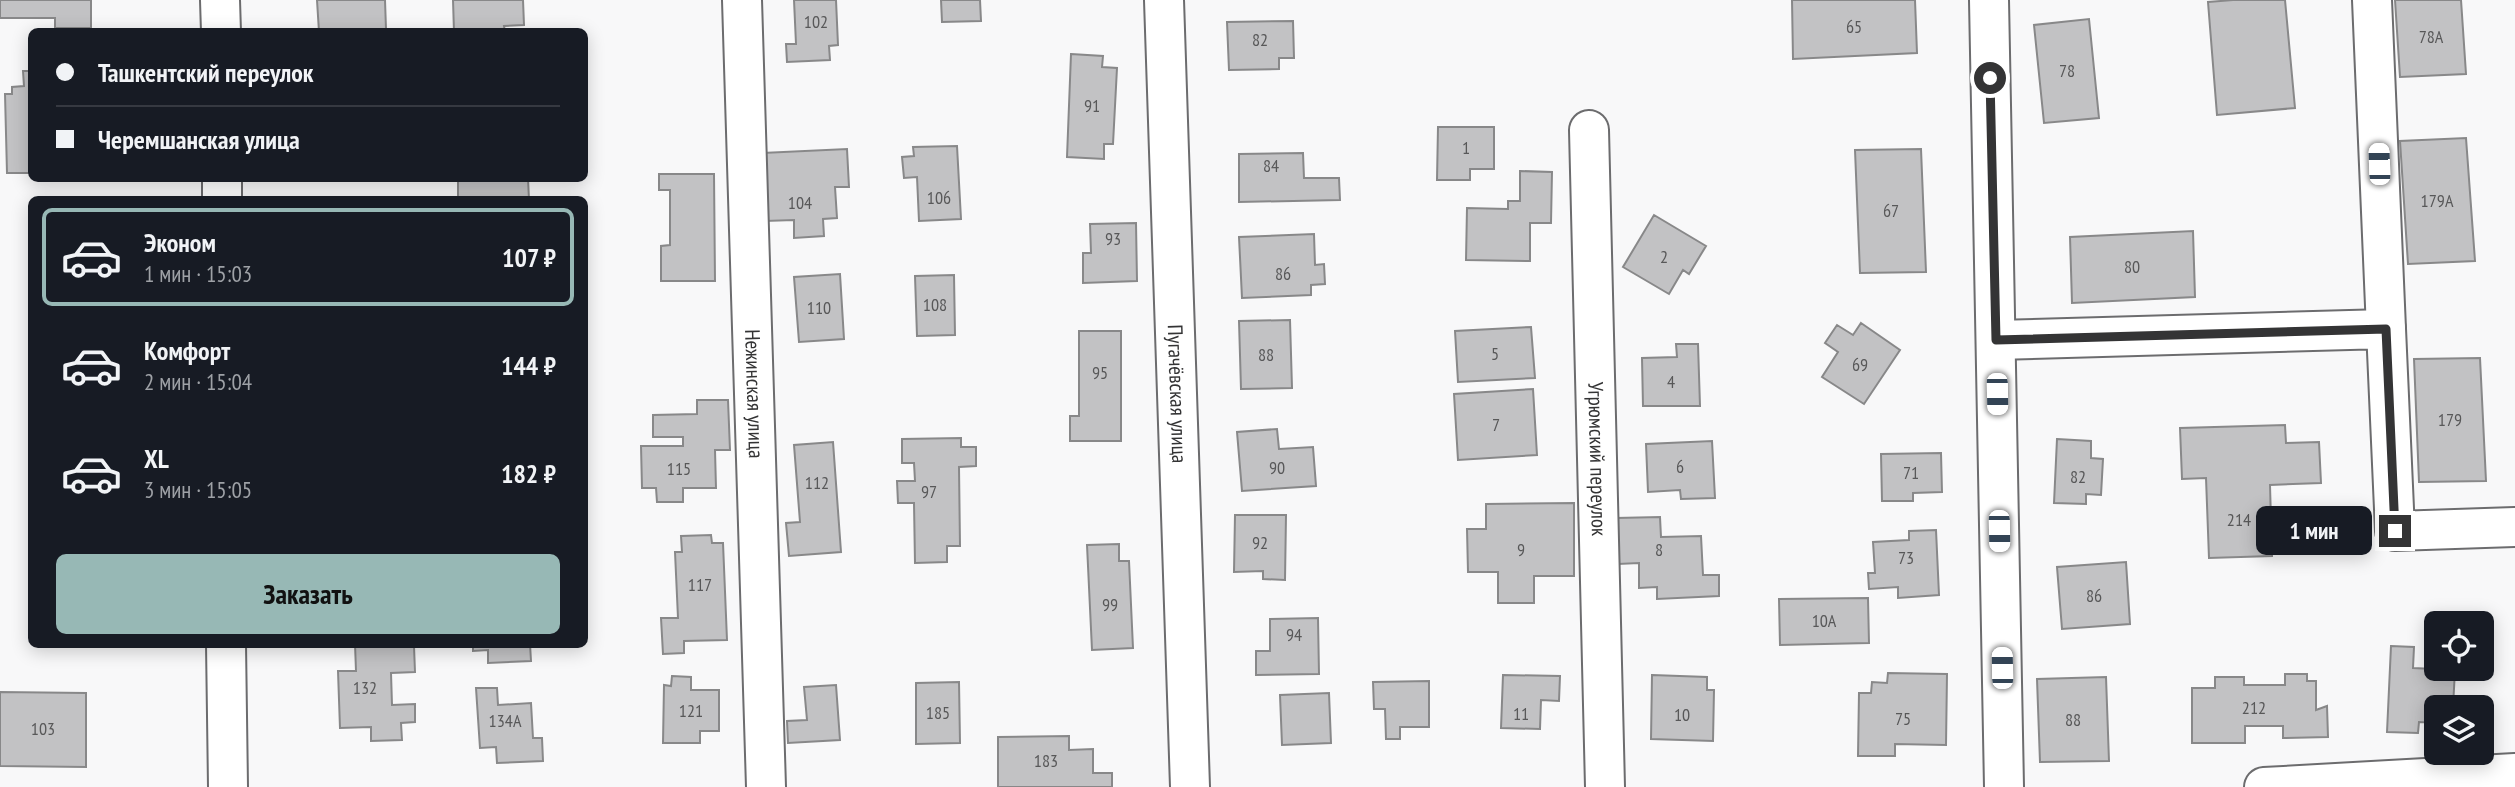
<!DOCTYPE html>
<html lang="ru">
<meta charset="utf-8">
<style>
body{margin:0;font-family:"PT Sans Narrow",sans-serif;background:#20242c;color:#f1f3f6;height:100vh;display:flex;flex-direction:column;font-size:26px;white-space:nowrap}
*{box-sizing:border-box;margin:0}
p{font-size:23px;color:#9ea1a6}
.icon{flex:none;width:38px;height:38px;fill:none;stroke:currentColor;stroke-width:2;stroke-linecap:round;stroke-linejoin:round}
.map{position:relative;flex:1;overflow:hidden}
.drawer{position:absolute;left:28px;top:196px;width:560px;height:452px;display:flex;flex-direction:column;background:#171b24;border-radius:10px;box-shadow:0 4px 18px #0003}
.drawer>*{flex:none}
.hud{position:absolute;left:28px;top:28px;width:560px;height:154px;border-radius:10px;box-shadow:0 4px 18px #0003;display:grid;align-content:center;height:154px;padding:0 28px;background:#171b24}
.tools{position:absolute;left:2424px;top:611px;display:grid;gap:14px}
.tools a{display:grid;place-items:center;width:70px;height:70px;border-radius:10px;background:#171b24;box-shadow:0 4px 18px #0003;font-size:35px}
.end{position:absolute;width:32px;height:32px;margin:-16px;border:9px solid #343435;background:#fff;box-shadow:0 0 0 4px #fff}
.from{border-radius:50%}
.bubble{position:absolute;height:49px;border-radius:10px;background:#171b24;box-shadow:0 4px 18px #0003;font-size:23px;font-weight:700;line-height:49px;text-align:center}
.car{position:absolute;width:21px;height:42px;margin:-21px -10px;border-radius:9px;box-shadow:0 0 5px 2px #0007;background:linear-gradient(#fff 24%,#345 0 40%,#fff 0 76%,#345 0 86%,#fff 0)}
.hud b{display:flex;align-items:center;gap:24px;height:66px;font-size:26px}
.hud b+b{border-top:2px solid #363941}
.hud i{width:18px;height:18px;background:#f1f3f6}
ul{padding:12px 0 0;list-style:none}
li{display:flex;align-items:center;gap:21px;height:98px;margin:0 14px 10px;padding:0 14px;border:4px solid transparent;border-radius:10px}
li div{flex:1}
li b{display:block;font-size:26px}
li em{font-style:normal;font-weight:700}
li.on{border-color:#97b8b5}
li>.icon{width:63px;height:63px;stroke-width:1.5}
.cta{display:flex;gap:14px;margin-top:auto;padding:14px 28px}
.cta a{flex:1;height:80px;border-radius:10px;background:#97b8b5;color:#111;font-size:28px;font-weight:700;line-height:80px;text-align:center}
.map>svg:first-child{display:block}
.building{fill:#c2c2c4;stroke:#888889;stroke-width:2}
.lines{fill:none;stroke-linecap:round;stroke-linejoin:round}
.minor-casing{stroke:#6c6c6e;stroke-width:42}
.minor{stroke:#fff;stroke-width:38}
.route{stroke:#343435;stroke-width:9}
.labels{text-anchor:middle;stroke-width:7;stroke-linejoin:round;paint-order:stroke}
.number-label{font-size:18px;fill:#585859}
.street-label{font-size:21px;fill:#343435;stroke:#fff}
</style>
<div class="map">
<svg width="2515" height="787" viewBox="0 0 2515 787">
<rect width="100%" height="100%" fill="#f8f8f9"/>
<!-- building -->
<path class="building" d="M0,0h91v28h-36v-10h-55z
M317,0h68l1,29 -67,3z
M453,0h70l1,25 -20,1 1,6h-51z
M794,0h42l2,45 -9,1 1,14 -43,2 -1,-18h10z
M941,0h39l1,21 -39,1z
M1792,0h123l2,53 -124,6z
M2233,0h52l10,108 -78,7 -9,-113z
M2395,0h66l5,74 -66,3z
M2089,19l10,99 -55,5 -10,-98z
M1293,21l1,37h-15v11l-50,1 -2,-48z
M1071,54l32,2 -1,11 15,1 -4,76h-9v15l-37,-2z
M23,71h9v102h-25l-2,-79h7v-7l12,-1z
M1438,127h56v42h-24v11h-33z
M2466,138l9,123 -67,3 -8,-123z
M957,146l4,73 -42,2 -2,-44 -13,1 -2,-21 12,-1 -1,-9z
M847,149l2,38h-14l2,31 -14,1 1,17 -30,2v-18l-29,1 -4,-68z
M1921,149l5,123 -66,1 -5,-123z
M1303,153l1,25h35l1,22 -101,2v-48z
M1520,171l32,1 -1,51h-21v38l-64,-1 1,-52 41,1v-8h12z
M659,174h55l1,107h-54v-35l9,-1v-55h-11z
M528,178l1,22h-74l3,-1v-19z
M1654,215l52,31 -17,28 -6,-4 -14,24 -46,-27z
M1136,223l1,58 -54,2v-30h8l-1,-29z
M2193,231l2,66 -123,6 -2,-66z
M1314,234l1,31 9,-1 1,20 -14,1v10l-69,3 -3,-61z
M840,274l4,65 -45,3 -5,-65z
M954,275l1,60 -38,1 -2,-60z
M1290,320l2,68 -51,1 -2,-68z
M1861,323l39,27 -36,54 -42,-27 16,-25 -13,-9 12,-18 16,10z
M1531,327l4,51 -77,4 -3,-51z
M1079,331h42v110h-51v-25h9z
M1676,344h22l2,62h-57l-1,-48 35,-1z
M2480,358l6,123 -67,1 -5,-123z
M1533,389l4,66 -79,5 -4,-66z
M697,400h31l2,50h-15l1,38h-33v14h-26l-1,-14h-14l-1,-42h42v-9h-30v-22l44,-1z
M2285,425l1,18 33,-1 2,41 -51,2 2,71 -63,2 -3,-80 -24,1 -2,-51z
M1277,429l2,20 34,-2 3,39 -74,5 -5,-59z
M961,438v9h15v19l-17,1 1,79h-13v16l-32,1 -1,-60h-16l-1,-22h18l-1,-18h-12v-24z
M2057,439l34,2v17l12,1 -2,36 -15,-1v10l-32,-1z
M1712,441l3,57 -34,1 -1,-9 -32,2 -2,-48z
M833,442l8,110 -52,4 -3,-33 14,-1 -6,-77z
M1941,453l1,39 -29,1v8h-31l-1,-47z
M1574,503v73h-40v27h-36v-31h-30l-1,-43h19v-25z
M1235,515h51l-1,65 -22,-1v-8l-29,1z
M1660,517l1,20 40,-1 2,39h16v21l-62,3v-12l-18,1v-25l-21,1 -2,-46z
M1936,530l3,65 -41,3v-11l-29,2 -1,-16h7l-2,-31 36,-2v-9z
M711,535l1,8h11l4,97 -43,1v12l-21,1 -2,-36h17l-3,-66h7l-1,-16z
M1119,544v17h10l4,87 -41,2 -5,-105z
M2126,562l4,62 -68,5 -5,-62z
M1868,598l1,45 -89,2 -1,-46z
M1318,618l1,56 -63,1v-24h14v-32z
M355,644l59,2 1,26 -24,1 1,32 23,-1v18l-14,1 1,17 -31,1v-14l-31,1 -2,-57h18z
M473,644h57l1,17 -43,2v-13l-15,1z
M2391,646l23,1 -1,21 42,2 -2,37h-17v16l-17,-1 -1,11 -31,-1z
M1888,673l59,1 -1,71 -51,-1v12h-37l1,-63h12l1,-11 15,1z
M2285,674h22v7h9v29l11,-4 1,31 -45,1v-12h-38v17h-53v-55h23v-11h29v8h41z
M1503,675l57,1 -1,25 -18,-1 -1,29 -39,-1z
M1652,675l55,2v13h7l-1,51 -62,-2z
M672,676l19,1v13h28v41h-19v12h-37l1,-58 7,1z
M2106,677l3,84 -69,1 -3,-83z
M1429,681v46h-29v12h-14l-1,-30h-11l-1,-27z
M959,682l1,61 -44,1v-61z
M836,685l4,55 -52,3 -1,-22 20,-1 -3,-33z
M476,688h21l1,17 33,-2 2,35h9l1,23 -46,2 -1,-16 -16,1z
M0,692l86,1v74l-86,-1z
M1329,693l2,50 -49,2 -2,-50z
M1069,736v14l24,-1v24h19v14h-114v-50z"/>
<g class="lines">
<defs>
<g id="minor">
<path d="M220,0l1,32"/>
<path id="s1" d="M742,0l24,787"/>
<path id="s2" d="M1164,0l26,787"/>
<path d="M1989,0l15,787"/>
<path d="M2372,0l14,329"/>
<path id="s3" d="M1589,130l16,657"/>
<path d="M222,178v22"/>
<path d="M1996,340l390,-11 9,202 120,-4"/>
<path d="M226,644l2,143"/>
<path d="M2264,787l251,-14"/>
</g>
</defs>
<!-- minor casing -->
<use href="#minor" class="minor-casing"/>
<!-- minor -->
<use href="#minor" class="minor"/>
</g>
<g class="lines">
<!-- route -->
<path class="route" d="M1990,78l6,262 390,-11 9,202"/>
</g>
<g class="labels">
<!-- number labels -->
<g class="number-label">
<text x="816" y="28">102</text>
<text x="1854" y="33">65</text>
<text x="2431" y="43">78А</text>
<text x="1260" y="46">82</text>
<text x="2067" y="77">78</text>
<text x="1092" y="112">91</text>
<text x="1466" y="154">1</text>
<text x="1271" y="172">84</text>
<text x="939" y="204">106</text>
<text x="2437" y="207">179А</text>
<text x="800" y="209">104</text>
<text x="1891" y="217">67</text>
<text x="1113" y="245">93</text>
<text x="1664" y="263">2</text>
<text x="2132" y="273">80</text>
<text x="1283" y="280">86</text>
<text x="935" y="311">108</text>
<text x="819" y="314">110</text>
<text x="1495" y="360">5</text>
<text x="1266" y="361">88</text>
<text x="1860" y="371">69</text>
<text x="1100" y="379">95</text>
<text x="1671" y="388">4</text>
<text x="2450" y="426">179</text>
<text x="1496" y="431">7</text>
<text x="1680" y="473">6</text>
<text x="1277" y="474">90</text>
<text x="679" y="475">115</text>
<text x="1911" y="479">71</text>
<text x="2078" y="483">82</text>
<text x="817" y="489">112</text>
<text x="929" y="498">97</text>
<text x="2239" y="526">214</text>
<text x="1260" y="549">92</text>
<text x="1521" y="556">9</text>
<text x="1659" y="556">8</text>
<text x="1906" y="564">73</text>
<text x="700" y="591">117</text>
<text x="2094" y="602">86</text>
<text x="1110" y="611">99</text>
<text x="1824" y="627">10А</text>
<text x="1294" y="641">94</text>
<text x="365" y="694">132</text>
<text x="2254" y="714">212</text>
<text x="691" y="717">121</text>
<text x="938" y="719">185</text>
<text x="1521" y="720">11</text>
<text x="1682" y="721">10</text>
<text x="1903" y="725">75</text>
<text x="2073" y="726">88</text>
<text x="505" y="727">134А</text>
<text x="43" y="735">103</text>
<text x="1046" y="767">183</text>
</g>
<!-- street labels -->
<g class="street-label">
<text dy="7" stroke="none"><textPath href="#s1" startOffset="394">Нежинская улица</textPath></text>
<text dy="7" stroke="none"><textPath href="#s2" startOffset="394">Пугачёвская улица</textPath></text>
<text dy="7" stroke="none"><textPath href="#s3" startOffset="329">Угрюмский переулок</textPath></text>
</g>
</g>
</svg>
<div class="tools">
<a><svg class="icon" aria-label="locate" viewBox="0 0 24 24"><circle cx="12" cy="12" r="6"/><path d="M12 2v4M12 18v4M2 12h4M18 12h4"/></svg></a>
<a><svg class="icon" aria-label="layers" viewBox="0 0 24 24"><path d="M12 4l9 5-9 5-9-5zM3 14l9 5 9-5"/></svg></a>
</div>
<i class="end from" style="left:1990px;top:78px"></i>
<i class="end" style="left:2395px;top:531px"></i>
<div class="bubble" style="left:2256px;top:506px;width:116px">1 мин</div>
<i class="car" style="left:2379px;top:164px;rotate:358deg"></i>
<i class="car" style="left:1997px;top:394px;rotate:179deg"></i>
<i class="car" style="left:1999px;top:531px;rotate:179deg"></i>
<i class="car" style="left:2002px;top:668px;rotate:359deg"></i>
<div class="hud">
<b><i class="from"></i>Ташкентский переулок</b>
<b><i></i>Черемшанская улица</b>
</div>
<section class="drawer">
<ul>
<li class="on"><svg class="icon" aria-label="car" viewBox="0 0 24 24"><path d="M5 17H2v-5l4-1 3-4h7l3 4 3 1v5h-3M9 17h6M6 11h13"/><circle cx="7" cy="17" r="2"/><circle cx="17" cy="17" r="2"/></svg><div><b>Эконом</b><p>1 мин · 15:03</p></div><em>107 ₽</em></li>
<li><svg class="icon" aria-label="car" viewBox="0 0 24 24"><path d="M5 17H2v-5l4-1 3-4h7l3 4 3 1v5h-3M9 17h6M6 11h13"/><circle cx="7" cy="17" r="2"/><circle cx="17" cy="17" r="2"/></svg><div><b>Комфорт</b><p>2 мин · 15:04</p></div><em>144 ₽</em></li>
<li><svg class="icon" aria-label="car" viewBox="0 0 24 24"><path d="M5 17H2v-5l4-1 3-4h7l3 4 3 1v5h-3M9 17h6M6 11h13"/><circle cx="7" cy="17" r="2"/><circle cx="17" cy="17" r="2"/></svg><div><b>XL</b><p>3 мин · 15:05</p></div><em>182 ₽</em></li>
</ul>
<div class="cta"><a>Заказать</a></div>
</section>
</div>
